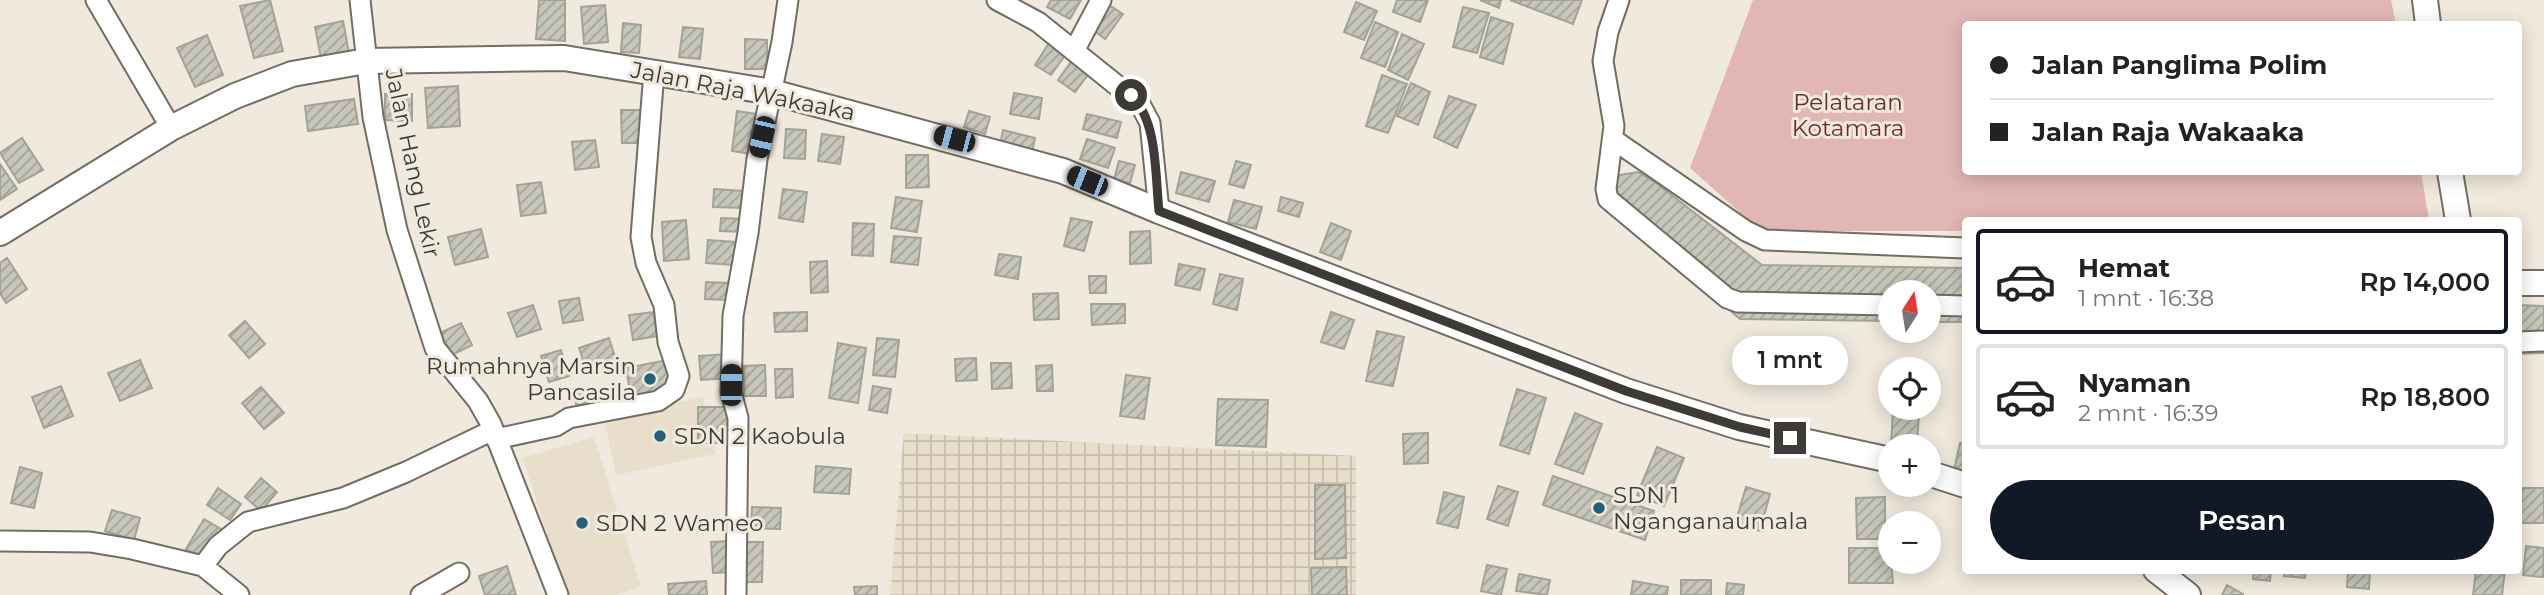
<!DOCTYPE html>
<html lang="id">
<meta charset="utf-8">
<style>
body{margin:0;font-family:Montserrat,sans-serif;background:#f6f6f6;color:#222;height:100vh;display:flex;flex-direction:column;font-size:26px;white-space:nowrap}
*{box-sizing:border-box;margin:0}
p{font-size:23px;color:#767676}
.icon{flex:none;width:38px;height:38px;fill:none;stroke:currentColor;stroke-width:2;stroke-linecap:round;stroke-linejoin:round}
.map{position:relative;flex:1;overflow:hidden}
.drawer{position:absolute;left:1962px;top:217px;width:560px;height:357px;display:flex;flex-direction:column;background:#fff;border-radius:7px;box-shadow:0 4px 18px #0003}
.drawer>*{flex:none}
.banner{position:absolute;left:1962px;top:21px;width:560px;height:154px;border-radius:7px;box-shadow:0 4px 18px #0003;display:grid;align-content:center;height:154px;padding:0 28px;background:#fff}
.needle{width:46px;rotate:12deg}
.fabs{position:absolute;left:1878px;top:280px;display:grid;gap:14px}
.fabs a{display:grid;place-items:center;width:63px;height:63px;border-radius:50%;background:#fff;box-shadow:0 4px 18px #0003;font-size:35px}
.end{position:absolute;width:32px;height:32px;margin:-16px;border:9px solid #3e3b37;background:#fff;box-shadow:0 0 0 4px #fff}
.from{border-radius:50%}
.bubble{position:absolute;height:49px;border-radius:24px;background:#fff;box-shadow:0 4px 18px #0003;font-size:23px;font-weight:600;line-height:49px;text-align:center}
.car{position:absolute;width:21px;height:42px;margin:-21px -10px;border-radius:9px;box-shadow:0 0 5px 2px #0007;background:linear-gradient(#222 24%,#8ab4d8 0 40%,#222 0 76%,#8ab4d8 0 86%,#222 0)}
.banner b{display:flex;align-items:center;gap:24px;height:66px;font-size:26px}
.banner b+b{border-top:2px solid #e0e0e0}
.banner i{width:18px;height:18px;background:#222}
ul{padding:12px 0 0;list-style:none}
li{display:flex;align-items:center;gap:21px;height:105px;margin:0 14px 10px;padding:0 14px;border:4px solid #e0e0e0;border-radius:7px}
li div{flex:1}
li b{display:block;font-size:26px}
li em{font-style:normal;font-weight:600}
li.current{border-color:#111827}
li>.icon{width:63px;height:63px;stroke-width:1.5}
.cta{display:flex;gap:14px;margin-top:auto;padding:14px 28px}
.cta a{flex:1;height:80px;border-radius:42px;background:#111827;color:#fff;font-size:28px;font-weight:600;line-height:80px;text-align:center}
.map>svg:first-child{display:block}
.built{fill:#e9decb}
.industrial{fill:url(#industrial-grid)}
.park{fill:#e1b6b4}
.building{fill:url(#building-hatch);stroke:#a2a396;stroke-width:2}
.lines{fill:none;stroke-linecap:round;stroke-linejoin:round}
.minor-casing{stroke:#736d62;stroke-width:23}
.tertiary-casing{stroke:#736d62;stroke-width:28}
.minor{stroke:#fff;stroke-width:19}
.tertiary{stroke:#fff;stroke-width:24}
.route{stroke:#3e3b37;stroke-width:9}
.poi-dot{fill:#246178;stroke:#f0e9dd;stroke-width:2.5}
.labels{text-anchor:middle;stroke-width:6;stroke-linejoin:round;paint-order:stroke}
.street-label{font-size:23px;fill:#3e3b37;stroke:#f0e9dd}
.park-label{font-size:23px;fill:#6b2b2c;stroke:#f0e9dd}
.poi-label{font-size:23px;fill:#3e3b37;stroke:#f0e9dd;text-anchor:start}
</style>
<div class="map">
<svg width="2544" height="595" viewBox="0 0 2544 595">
<defs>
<pattern id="industrial-grid" width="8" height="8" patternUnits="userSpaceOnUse" patternTransform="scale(1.75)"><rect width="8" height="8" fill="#e9decb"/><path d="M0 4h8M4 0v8" fill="none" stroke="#c9bfaf"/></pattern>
<pattern id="building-hatch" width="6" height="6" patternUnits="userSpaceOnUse" patternTransform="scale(1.75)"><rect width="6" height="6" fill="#c6c7ba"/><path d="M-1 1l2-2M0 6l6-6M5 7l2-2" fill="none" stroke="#a2a398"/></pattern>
</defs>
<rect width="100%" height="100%" fill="#f0e9dd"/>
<!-- built -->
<path class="built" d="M703,397l12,57 -99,21 -12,-57z
M594,437l47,150 -25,8h-50l-43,-137z"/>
<!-- industrial -->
<path class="industrial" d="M904,433l452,23v139h-466z"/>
<!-- park -->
<path class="park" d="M1753,0h638l5,24h-431v148h456l8,48h-464v11h-189l-22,-6 -64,-57z"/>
<!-- building -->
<path class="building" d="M270,0l13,51 -29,7 -14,-52z
M539,0h26v41l-29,-2z
M1051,0h30l-11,19 -23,-12z
M1397,0h31l-8,22 -27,-10z
M1480,0h21l-2,8z
M1510,0h72l-9,24z
M1356,2l21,9 -13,29 -20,-8z
M605,5l3,37 -24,2 -3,-37z
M1109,5l14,9 -18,25 -13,-10z
M1463,7l26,6 -12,40 -24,-6z
M1491,17l22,7 -10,40 -23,-7z
M343,21l6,32 -28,5 -6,-31z
M1375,22l23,10 -13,35 -24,-9z
M623,23l18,2 -2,28 -18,-1z
M683,27l20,2 -3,30 -21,-2z
M1402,34l22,10 -16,36 -20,-10z
M207,35l16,40 -28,12 -18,-39z
M745,39l22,1v29h-22z
M1049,43l17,11 -15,21 -16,-10z
M1073,59l17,13 -15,20 -17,-12z
M1382,75l25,9 -19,49 -22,-7z
M1411,83l19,9 -12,33 -21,-9z
M458,86l2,40 -32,2 -3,-40z
M1014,93l28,5 -3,21 -29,-5z
M385,94h27v27l-27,-1z
M1449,96l27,9 -19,43 -23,-11z
M354,99l4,25 -50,7 -3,-25z
M621,110h19l1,33h-19z
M737,111l20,3 -6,40 -19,-3z
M969,111l21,6 -5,17 -21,-7z
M1087,114l34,8 -4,16 -34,-9z
M786,129l20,1 -1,29 -21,-1z
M1003,130l32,8 -3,14 -32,-7z
M822,134l22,3 -4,27 -22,-3z
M22,138l21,32 -24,13 -19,-30z
M1087,139l28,9 -7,20 -28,-9z
M595,140l4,27 -24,3 -3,-28z
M906,155h22l1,32 -23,1z
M1119,161l16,4 -5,18 -16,-4z
M1236,161l15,4 -7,23 -15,-4z
M0,164l17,25 -17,11z
M1181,172l34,9 -6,21 -33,-9z
M1638,172l18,11 106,82 203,3v54h-37v-30h-38v29l-150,-2 -131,-112 -8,-11 19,-21z
M541,182l5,31 -25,3 -4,-31z
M714,189l30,2v17l-31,-1z
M783,189l24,3 -4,30 -24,-4z
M896,197l26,4 -5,31 -26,-4z
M1281,197l22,6 -4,14 -21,-6z
M1234,200l28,7 -6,22 -28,-7z
M721,218l23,1v13l-24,-1z
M1071,218l21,4 -8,29 -20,-5z
M686,220l3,39 -25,2 -2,-39z
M853,223l21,1 -1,32 -21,-1z
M1331,223l20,8 -10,29 -21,-8z
M481,229l7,28 -33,8 -7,-28z
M1150,231l1,32 -21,1v-32z
M894,236l27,2 -3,27 -27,-3z
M708,240l28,2 -2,23 -28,-2z
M999,254l22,3 -3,22 -23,-4z
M7,258l20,31 -21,14 -6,-10v-30z
M827,261l1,31 -17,1 -1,-31z
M1179,264l26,5 -5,21 -25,-5z
M1220,274l23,5 -6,31 -24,-6z
M1089,276h17v17h-16z
M706,282l24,1 -1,17 -24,-1z
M1058,293l1,26 -25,1 -1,-26z
M579,298l4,22 -20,3 -4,-22z
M1091,304h34v19l-33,2z
M533,305l8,24 -24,8 -9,-24z
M2518,305l26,1v47l-26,1z
M653,312l5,24 -25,4 -4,-25z
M807,312v19l-32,1 -1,-19z
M1331,312l23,8 -10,29 -23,-7z
M245,321l20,23 -16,14 -20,-23z
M461,323l11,22 -20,10 -12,-22z
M1377,331l27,6 -11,49 -27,-5z
M609,338l7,22 -30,10 -7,-22z
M877,338l22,2 -4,37 -22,-2z
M838,343l28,5 -8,55 -29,-5z
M561,350l8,26 -20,6 -8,-26z
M728,354l2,24 -29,2 -2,-24z
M976,358l1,22 -21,1 -1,-22z
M140,360l12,28 -32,13 -12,-28z
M668,360l6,30 -43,8 -5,-30z
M991,363h20l1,25 -20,1z
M765,365l1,31h-22l-1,-30z
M1052,365l1,26h-16l-1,-25z
M775,369h17l1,28 -17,1z
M1126,375l24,3 -6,41 -24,-3z
M61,386l12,30 -29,12 -12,-31z
M873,386l18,3 -4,24 -18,-3z
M261,387l23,26 -20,16 -22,-26z
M594,387l5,23 -20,5 -6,-23z
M1517,389l29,9 -17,56 -29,-9z
M1218,399l50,1 -2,47 -50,-2z
M698,407h32v36h-32z
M1893,410l26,2 -2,34 -26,-1z
M1575,413l27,11 -19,50 -28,-10z
M1428,433v30l-24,1 -1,-30z
M1960,443l5,1v29l-11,-3z
M1657,447l27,11 -20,48 -27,-11z
M816,466l35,3 -2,25 -35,-2z
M20,467l22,6 -8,35 -23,-5z
M1553,476l101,35 -9,29 -102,-35z
M261,478l16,14 -16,19 -16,-14z
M1315,485h30l1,73 -31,1z
M1498,486l20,6 -10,34 -21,-7z
M1746,487l24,7 -10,37 -25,-7z
M218,488l23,16 -11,16 -23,-15z
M2522,488h22v35h-23z
M1444,492l20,5 -6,31 -21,-5z
M1885,497v42h-28l-1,-41z
M752,507l29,1 -1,21 -29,-1z
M112,510l28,8 -6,22 -29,-9z
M204,519l19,11 -18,30 -19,-11z
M730,541l2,31 -19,1 -2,-31z
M742,542h21l-1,40h-20z
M2526,546l18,2 -1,29 -20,-2z
M1849,548h41l3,35h-44z
M1487,565l20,4 -6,26 -20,-4z
M507,566l9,29h-31l-6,-19z
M1346,567l1,28h-35l-1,-27z
M2254,570h17l-1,11 -17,-2z
M2285,570h21l-1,8 -21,-2z
M2348,570h22l-1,19 -22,-2z
M2476,570h29l-3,25h-29z
M1519,574l31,6 -3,15 -31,-4z
M1681,580h30v15h-30z
M706,581l1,14h-38l-1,-11z
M1633,581l35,6 -1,8h-36z
M1727,583l17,2 -1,10h-17z
M2227,585l16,9v1h-21z
M877,586v9h-22l-1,-8z"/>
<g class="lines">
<defs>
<path id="minor" d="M96,0l75,128
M360,0l13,117 24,113 38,118 43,53 13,23 67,171
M997,0l41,22 102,82 10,19 9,88
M1619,0l-11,32 -5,29 11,65 -8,63 2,10 119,99 11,4 152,3
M1074,51l27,-51
M1614,140l132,91 19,9 200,8
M1928,305l37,1
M2518,342l26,-1
M496,439l60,-13 13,-8 89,-17 16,-11 5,-14 -11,-34 -4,-37 -18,-42 -5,-26 13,-165
M0,541l90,1 42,7 71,17 36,29
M203,566l15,-20 30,-24 95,-24 63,-26 87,-42
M421,595l38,-22
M736,595l2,-177 -7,-26 2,-76 15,-83 9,-74 25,-117 6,-42"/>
<path id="tertiary" d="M2425,0l3,24
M2450,172l8,48
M0,233l171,-105 64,-32 57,-22 74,-13 198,-3 208,34 291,79 96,40 467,180 113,36 151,33
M2518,283h26
M1928,473l37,12
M2156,570l32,25"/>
</defs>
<!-- minor casing -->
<use href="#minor" class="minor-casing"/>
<!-- tertiary casing -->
<use href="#tertiary" class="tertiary-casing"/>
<!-- minor -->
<use href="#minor" class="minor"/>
<!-- tertiary -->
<use href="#tertiary" class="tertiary"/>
</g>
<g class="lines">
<!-- route -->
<path class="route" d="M1131,95c27,26 24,80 28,116l467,180 114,36 50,11"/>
</g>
<!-- markers -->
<g class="poi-dot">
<circle cx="650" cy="379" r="7"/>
<circle cx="660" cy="436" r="7"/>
<circle cx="1599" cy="508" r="7"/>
<circle cx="582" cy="523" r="7"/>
</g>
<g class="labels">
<!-- street labels -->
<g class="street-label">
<text transform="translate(743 91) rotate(11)" y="8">Jalan Raja Wakaaka</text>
<text transform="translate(413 163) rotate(78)" y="8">Jalan Hang Lekir</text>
</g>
<!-- park labels -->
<g class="park-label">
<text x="1848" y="110">Pelataran<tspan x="1848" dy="26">Kotamara</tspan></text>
</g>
<!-- poi labels -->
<g class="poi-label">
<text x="636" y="374" text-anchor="end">Rumahnya Marsin<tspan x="636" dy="26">Pancasila</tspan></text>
<text x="674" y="444">SDN 2 Kaobula</text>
<text x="1613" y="503">SDN 1<tspan x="1613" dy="26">Nganganaumala</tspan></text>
<text x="596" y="531">SDN 2 Wameo</text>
</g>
</g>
</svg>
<div class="fabs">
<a><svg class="needle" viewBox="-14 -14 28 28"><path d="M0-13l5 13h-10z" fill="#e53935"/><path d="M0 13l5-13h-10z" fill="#767676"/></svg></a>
<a><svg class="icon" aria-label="locate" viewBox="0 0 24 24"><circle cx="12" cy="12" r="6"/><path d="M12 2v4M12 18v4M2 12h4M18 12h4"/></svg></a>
<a>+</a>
<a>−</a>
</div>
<i class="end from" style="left:1131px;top:95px"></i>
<i class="end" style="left:1790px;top:438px"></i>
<div class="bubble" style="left:1732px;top:336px;width:116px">1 mnt</div>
<i class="car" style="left:762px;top:137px;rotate:193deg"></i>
<i class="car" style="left:954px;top:139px;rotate:285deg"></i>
<i class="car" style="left:1087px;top:181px;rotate:292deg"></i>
<i class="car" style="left:731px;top:385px;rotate:1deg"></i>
<div class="banner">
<b><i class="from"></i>Jalan Panglima Polim</b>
<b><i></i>Jalan Raja Wakaaka</b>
</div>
<section class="drawer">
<ul>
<li class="current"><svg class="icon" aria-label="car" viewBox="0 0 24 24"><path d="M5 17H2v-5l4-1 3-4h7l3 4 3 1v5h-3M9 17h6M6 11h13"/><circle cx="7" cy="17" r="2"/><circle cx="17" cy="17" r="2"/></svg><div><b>Hemat</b><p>1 mnt · 16:38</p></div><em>Rp 14,000</em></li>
<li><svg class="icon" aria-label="car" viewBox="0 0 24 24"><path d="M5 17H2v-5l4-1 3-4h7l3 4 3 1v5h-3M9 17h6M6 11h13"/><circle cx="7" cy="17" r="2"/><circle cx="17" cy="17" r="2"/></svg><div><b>Nyaman</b><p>2 mnt · 16:39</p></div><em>Rp 18,800</em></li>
</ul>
<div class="cta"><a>Pesan</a></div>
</section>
</div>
